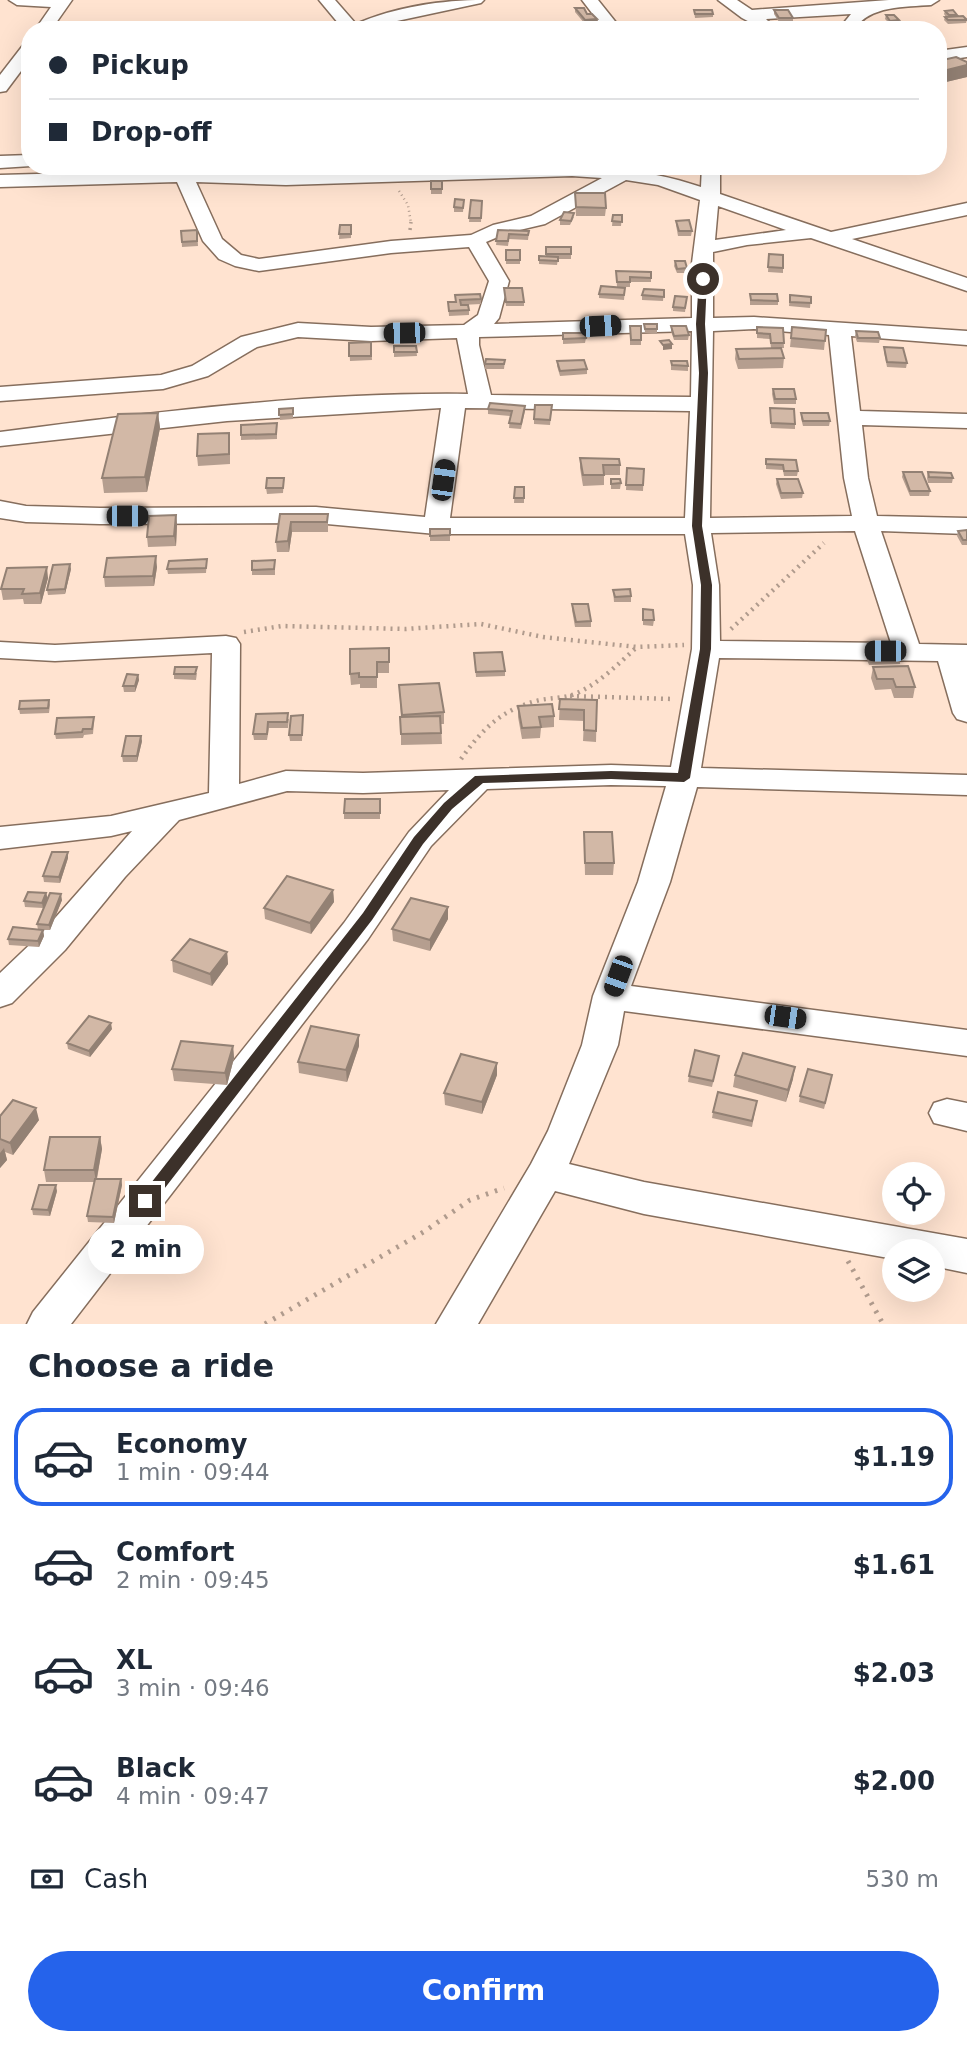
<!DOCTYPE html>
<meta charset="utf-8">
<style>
body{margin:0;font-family:"DejaVu Sans",sans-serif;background:#f2f2f3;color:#1f2937;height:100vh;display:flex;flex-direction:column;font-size:26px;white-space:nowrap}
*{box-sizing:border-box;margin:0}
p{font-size:23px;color:#747a83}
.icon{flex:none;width:38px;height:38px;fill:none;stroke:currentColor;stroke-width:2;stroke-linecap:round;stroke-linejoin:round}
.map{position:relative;height:1324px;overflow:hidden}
.drawer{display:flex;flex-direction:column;background:#fff;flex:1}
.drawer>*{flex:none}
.hud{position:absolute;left:21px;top:21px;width:926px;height:154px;border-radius:28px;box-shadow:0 7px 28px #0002;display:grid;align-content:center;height:154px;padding:0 28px;background:#fff}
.buttons{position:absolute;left:882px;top:1162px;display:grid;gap:14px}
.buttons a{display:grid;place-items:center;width:63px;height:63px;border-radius:50%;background:#fff;box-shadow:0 7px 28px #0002;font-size:35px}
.end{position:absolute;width:32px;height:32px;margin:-16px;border:9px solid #3c312a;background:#fff;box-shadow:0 0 0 4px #fff}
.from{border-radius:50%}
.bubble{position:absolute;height:49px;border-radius:24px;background:#fff;box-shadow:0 7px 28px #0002;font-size:23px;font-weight:800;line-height:49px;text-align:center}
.car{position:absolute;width:21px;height:42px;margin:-21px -10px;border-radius:9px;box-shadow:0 0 5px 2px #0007;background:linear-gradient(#222 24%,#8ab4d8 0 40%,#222 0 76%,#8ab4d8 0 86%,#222 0)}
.hud b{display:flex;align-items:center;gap:24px;height:66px;font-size:26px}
.hud b+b{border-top:2px solid #e0e1e3}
.hud i{width:18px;height:18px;background:#1f2937}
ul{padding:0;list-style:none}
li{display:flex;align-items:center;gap:21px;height:98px;margin:0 14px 10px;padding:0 14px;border:4px solid transparent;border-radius:28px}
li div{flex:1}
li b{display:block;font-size:26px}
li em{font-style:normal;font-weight:800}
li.selected{border-color:#2563eb}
li>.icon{width:63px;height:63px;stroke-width:1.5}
h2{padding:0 28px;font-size:32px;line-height:84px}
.pay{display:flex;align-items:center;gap:18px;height:77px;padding:0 28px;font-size:26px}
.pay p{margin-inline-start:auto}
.action{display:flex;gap:14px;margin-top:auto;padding:14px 28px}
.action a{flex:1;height:80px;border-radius:42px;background:#2563eb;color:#fff;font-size:28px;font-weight:800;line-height:80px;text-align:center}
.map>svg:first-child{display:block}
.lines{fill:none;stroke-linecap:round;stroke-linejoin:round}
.minor-casing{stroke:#866e5d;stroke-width:3}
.path-far3{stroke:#b09b8d;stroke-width:2.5;stroke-dasharray:1 3.5;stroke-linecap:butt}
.path-far2{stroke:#b09b8d;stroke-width:3.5;stroke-dasharray:2 4.5;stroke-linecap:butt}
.path-far1{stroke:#b09b8d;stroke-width:4.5;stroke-dasharray:2 5;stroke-linecap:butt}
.path{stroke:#b09b8d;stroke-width:5;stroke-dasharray:2.5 7;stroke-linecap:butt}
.minor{fill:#fff;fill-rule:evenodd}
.wall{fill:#b59e8f}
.shaded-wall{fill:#938174}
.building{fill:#d2b8a6;stroke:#938174;stroke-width:2}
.route{fill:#3c312a}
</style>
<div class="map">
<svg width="967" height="1324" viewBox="0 0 967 1324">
<rect width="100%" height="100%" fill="#ffe3d0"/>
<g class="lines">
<defs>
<path id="minor" d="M9,0h63l-21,30h-16l16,-23 -34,-2z
M319,0h16l21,24c39,-17 86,-24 128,-24l-3,3 -98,21 -13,6h-26z
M582,0h16l24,30h-17z
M718,0h19l15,10 137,-10h50l-8,5c-25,2 -62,0 -77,25h-16l13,-16 -85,5 5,5 -8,5 -21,-11z
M30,42v17l-24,32 -6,1v-17l24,-31z
M967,47v10l-29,4v-10z
M30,155l1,11 -31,2v-12z
M513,166c67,0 123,-1 188,21l1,-21h18v28l111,38 136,-29v12l-115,24 115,39v13l-156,-53 -64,7 -34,7v66l41,-1 213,14v14l-116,-9 9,75 107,3v14l-105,-3 6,53 9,38 90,2v16l-86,-3 38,113 48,1v77l-10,-3 -4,-6 -15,-52 -219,-3 -18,110 266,7v20l-270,-8 -27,95 -39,104 336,44v26l-343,-45 -6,34 -49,119 75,18 323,57v34l-34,-7v-15h-39v8l-250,-45 -89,-23 -77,133h-42l95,-160 17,-33 34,-86 11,-49 45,-114 28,-96 -55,-1 -124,4 -56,57 -63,93 -297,385h-44l6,-12 311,-389 65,-91 40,-42 -86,3 -76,-2 -108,29 -54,57 -60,73 -53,53 -12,4v-34l41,-39 91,-103 -21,5 -111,13v-22l111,-11 98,-23 3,-140 -157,8 -55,-3v-16l55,3 171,-9 10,2 4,6 -1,140 47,-13 77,2 248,-8 60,2 21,-118 1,-64 -8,-51h-249l-120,-11 -216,1 -74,-2 -26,-4v-17l26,5 74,2 216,-1 109,10 16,-109 -214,13 -227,25v-14c154,-20 312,-40 468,-38l-11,-56 -86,3 -73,-4 -41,10 -49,29 -45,13 -163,12v-14l161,-12 31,-9 49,-29 57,-14 73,4 93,-2 14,-10 11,-34 -20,-34 -78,6 -132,18 -24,-5 -16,-7 -16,-18 -26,-59 -177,5v-12l185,-5 101,3zM572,176l30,2 -71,38 -38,9 -22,10 -80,6 -132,18 -18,-4 -19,-16 -26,-57 90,3zM626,180l32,5 42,15 -8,63v55l-198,6 5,-6 10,-37 -23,-39 21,-9 38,-9zM718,206l68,24 -71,10zM754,329l75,6 15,143 8,38 -142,2 3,-187zM692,331l-1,66 -200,-2 -12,-50v-8zM465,408l225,3 -5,107h-235zM855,531l36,112 -171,-2 -1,-56 -8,-52z
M947,1099l20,4v28l-33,-8 -5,-10 5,-10z"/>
</defs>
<!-- minor casing -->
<use href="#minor" class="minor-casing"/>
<!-- path-far3 -->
<path class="path-far3" d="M399,191l9,14 3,18"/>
<!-- path-far2 -->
<path class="path-far2" d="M410,230l1,-8"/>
<!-- path-far1 -->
<path class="path-far1" d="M731,629l93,-86
M244,632l38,-6 123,3 76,-5 62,13 94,10 47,-2
M570,696l103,3
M461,759c22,-31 41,-50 79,-59 11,-2 22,-2 32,-5 25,-9 46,-31 65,-48"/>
<!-- path -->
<path class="path" d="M848,1261l35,63
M265,1324l160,-93 45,-31 34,-12"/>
<!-- minor -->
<use href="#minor" class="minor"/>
</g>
<!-- wall -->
<path class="wall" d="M575,8l22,11v4l-12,1 -10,-12z
M694,10l19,4v3l-18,1z
M774,10l19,8v4h-14l-5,-8z
M945,11l12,4v1l10,3 -1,4 -18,1 -4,-4 1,-3h1l-2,-3z
M886,15l13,5v4h-9l-5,-5z
M938,61l29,1v15l-21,5 -8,-4z
M431,181h11v13h-11z
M575,193l31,15 -1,8h-29z
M464,200l-1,12h-9v-5z
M471,200l11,1 -1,21h-12z
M613,215h9l-1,11h-9z
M574,217l-4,8h-10v-5z
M676,221l16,10 -1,5h-13l-2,-11z
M340,225h11v13l-12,1z
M197,230l1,16 -16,1 -1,-16z
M498,230l31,1 -1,9 -19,-1 -1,7 -12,-1z
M546,247h25v12h-13l-1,6 -18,-1v-8l7,1z
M506,250h14v14h-14z
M769,254l14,1v18l-15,-1z
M675,261l12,7v5h-10l-3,-7z
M616,271l35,1v10h-21v5h-13z
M504,288l20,14v4h-18z
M625,288l-1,12 -25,-2v-4z
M664,290l-1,11 -21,-1v-5z
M750,294l28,7v4h-28z
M455,295l26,4v5l-20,1 8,5v5l-20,1 -1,-14h8z
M790,295l21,2 -1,11 -21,-2z
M687,297l-2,15 -12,-1v-4z
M644,324l13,5v5l-12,-1z
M630,326h11v19h-11z
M671,326l18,9 -1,5h-14l-3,-9z
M757,327l26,1 1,20h-13l-1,-9 -13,-1z
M792,327l34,3 -2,20 -34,-3z
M856,331l24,7 -1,5 -22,-1 -2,-6z
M563,333l23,5 -1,5 -22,1z
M371,342l1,18 -22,1 -1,-18z
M394,346h22l1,10 -23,1z
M884,347l23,16 -1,5 -19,-1 -3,-15z
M736,349l48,9 -1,10 -45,1 -3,-10z
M505,360l-1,9h-19v-5z
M557,361l30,8v5l-27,2 -3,-10z
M671,361l17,5v5l-17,-1z
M773,389l23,10v5h-22l-2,-10z
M552,405l-2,20 -16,-1v-5z
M525,406v5l-4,18 -12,-1 1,-12 -22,-2v-5z
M293,408v11l-13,1 -1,-11z
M770,408l25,16v5l-24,-1z
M158,413l2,15 -13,64 -43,1 -2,-15z
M801,413l29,8 -1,5h-26l-2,-8z
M277,423v16l-36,1v-5z
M230,443v21l-32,2 -1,-10z
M580,458l40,7v10h-16v10l-21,1 -3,-18z
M766,459l30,1 2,11 -1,5h-13l-1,-6 -17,-1z
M627,468l17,1 -1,22 -17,-1z
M903,472l27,19 -1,5h-19l-8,-19z
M928,472l25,6 -1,5h-24l-1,-5z
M284,478l-1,15 -16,1 -1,-6z
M611,479l10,4 -1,6h-9z
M777,479l26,14 -1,5 -21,1 -5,-15z
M515,487h9v16h-10z
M280,514h48v18h-36l-3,20h-12l-1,-10z
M176,515l1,10 -1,21 -28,1 -1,-10z
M430,529h20v12h-20z
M967,530v15h-5l-5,-9 1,-5z
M207,559l-1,14 -38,1 -1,-5z
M275,565v10h-23v-5z
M157,567l-3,19 -49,1 -1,-10z
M71,569l-6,25 -17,1 -1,-5z
M48,578l-7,26h-17l-1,-5 -20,1 -2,-11z
M613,590l18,6v6h-17z
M572,604l19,17v6h-16l-3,-17z
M643,609l11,11 -1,6 -10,-1z
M389,648v25h-12v15h-17v-4l-9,1 -1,-11z
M867,651l33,7v6l-31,1 -3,-8z
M474,654l31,17v5l-29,1z
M873,667l42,20 -2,11h-19l-3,-9 -16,1 -4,-12z
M197,673l-1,7 -22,-1v-5z
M138,675l1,5 -4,12h-11l-1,-6z
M399,685l45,27v12h-3l1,20 -41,1v-28z
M560,699l37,1 -1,42 -13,-1 1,-20 -25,-1z
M49,700l1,5 -1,8 -29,1 -1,-5z
M518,706l36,10v11l-13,1 -1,10 -18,1 -4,-22z
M256,714l33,5 -1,9h-19l-2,12h-13l-1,-6z
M303,715l-1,26h-12l-1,-6z
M94,717v5l-1,12 -9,1 -1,3 -27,1 -1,-5z
M142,741l-5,21h-14l-1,-6z
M380,805v14h-36v-6z
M584,832l30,31 -1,12h-28z
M68,852v6l-8,25 -16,-1 -1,-6z
M333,890l1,12 -23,32 -46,-15 -1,-11z
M46,893l1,5 15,2 -12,30h-7l1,6 -5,11 -30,-2 -1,-6 30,-9 -1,-6 6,-16 -18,-1 -1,-6z
M448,919l-18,32 -37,-10 -1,-12z
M227,952l1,12 -16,22 -39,-14 -1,-12z
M112,1029l-22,28 -22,-8 -1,-6z
M233,1046l1,12 -7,27 -53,-4 -2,-12z
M359,1046l-12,36 -48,-9 -1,-11z
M719,1056l-7,31 -24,-5 1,-6z
M497,1063v12l-15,39 -37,-9 -1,-12z
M735,1075l58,4 -7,23 -53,-15z
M831,1081l-7,28 -25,-7 1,-6z
M757,1101l-5,26 -40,-9 1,-6z
M0,1116l39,4 -26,35 -8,-3 2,8 -7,8z
M100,1137l2,12 -5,30h24l1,6 -8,38 -26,-1 -1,-6 8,-34h-49l-2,-12z
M57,1191l-7,25 -17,-1 -1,-6z"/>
<!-- shaded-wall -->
<path class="shaded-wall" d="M597,19v4l-12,1v-4z
M967,65v12l-21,5 1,-12z
M672,344v5l-9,1v-5z
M158,413l2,15 -13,64 -2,-15z
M176,515l1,10 -1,21 -2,-10z
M291,522l1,10 -3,20 -1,-11z
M156,556l1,11 -3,19 -1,-10z
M70,564l1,5 -6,25v-5z
M47,567l1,11 -7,26 -1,-11z
M138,675l1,5 -4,12v-6z
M141,736l1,5 -5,21v-6z
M68,852v6l-8,25 -1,-6z
M333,890l1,12 -23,32 -1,-11z
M46,893l2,6 -5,9 -1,-5z
M61,894l1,6 -12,30 -1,-5z
M448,907v12l-18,32v-11z
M43,930l1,6 -5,11 -1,-6z
M227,952l1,12 -16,22 -2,-12z
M111,1023l1,6 -22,28 -1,-6z
M359,1035v11l-12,36 -1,-12z
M233,1046l1,12 -7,27 -2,-12z
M497,1063v12l-15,39v-12z
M795,1067l-2,12 -7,23 2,-12z
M36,1108l3,12 -26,35 -3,-12z
M100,1137l2,12 -6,33 -2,-12z
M4,1148l3,12 -7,8v-15z
M121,1179l1,6 -8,38 -1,-6z
M56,1185l1,6 -7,25 -2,-6z"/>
<!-- building -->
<path class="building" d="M575,8h9l3,6h5l5,5 -12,1z
M694,10h18l1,4h-18z
M774,10h14l5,8h-14z
M953,10l4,5h-8l-4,-4z
M886,15h8l5,5 -9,1z
M963,16l4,4h-19l-3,-3z
M956,57l11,5v3l-20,5 -9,-5v-4z
M431,181h11v8h-11z
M575,193h30l1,15 -30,-1z
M455,199l9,1 -1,8 -9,-1z
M471,200l11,1 -1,17h-12z
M564,212l10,1 -3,8 -11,-1z
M613,215h9v7l-10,-1z
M689,220l3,11h-13l-3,-10z
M340,225h11v9h-12z
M197,230v11l-15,1 -1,-11z
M498,230l31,1 -1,4 -19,-1 -1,7h-12z
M546,247h25v7h-25z
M506,250h14v10h-14z
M769,254l14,1v13l-15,-1z
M539,256l19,1v4l-19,-1z
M675,261h10l2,7 -10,1z
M616,271l35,1v6l-21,-1v5h-13z
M601,286l24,2 -1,7 -25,-1z
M504,288h18l2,14h-18z
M644,289l20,1v7l-22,-2z
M480,294l1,5 -21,1 1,5h7l1,5 -20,1 -1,-9h8l-1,-7z
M750,294h27l1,7 -27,-1z
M790,295l21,2v6l-21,-1z
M675,296l12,1 -2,11 -12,-1z
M644,324h13v5h-12z
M630,326h11v14h-10z
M671,326h15l3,9 -15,1z
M757,327l26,1 1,15h-13l-1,-9 -13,-1z
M792,327l34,3 -1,11 -34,-3z
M856,331l22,1 2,6h-22z
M563,333h22l1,5 -23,1z
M669,340l3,4 -9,1 -3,-4z
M371,342v14h-22v-13z
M394,346h22l1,6h-23z
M884,347l19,1 4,15 -20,-1z
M781,348l3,10 -45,1 -3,-10z
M486,359l19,1 -1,4h-19z
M584,360l3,9 -27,2 -3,-10z
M671,361h16l1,5 -16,-1z
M773,389h21l2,10h-21z
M490,403l35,3 -4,18 -12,-1 3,-12 -24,-2z
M535,405h17l-2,15 -16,-1z
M293,408v6l-14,1v-6z
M770,408l24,1 1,15 -24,-1z
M158,413l-13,64 -43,1 16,-64z
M801,413h27l2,8h-27z
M277,423l-1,11 -35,1v-10z
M229,433v21l-32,2 1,-22z
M580,458l39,1 1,6h-17l1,10h-21z
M766,459l30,1 2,11h-14l-1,-6 -17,-1z
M627,468l17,1 -1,16h-17z
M903,472h19l8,19h-20z
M928,472l23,1 2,5 -24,-1z
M267,478h17l-1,10h-17z
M611,479h9l1,4 -10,1z
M777,479h21l5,14h-22z
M515,487h9v11h-10z
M280,514h48l-1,8h-36l-3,19 -12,1z
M176,515l-2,21 -27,1 2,-21z
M430,529h20v6l-20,1z
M967,530v10h-4l-5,-9z
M156,556l-3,20 -49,1 3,-19z
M207,559l-1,9 -39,1 2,-8z
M275,560l-1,9 -22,1v-9z
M70,564l-5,25 -18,1 6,-25z
M47,567l-7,26 -18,1 2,-5h-23l6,-21z
M630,589l1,7 -16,1 -2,-7z
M572,604h16l3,17 -15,1z
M643,609l10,1 1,10h-11z
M389,648v14h-12v15h-18v-4l-9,1v-25z
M897,650l3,8 -30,2 -3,-9z
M502,652l3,19 -29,1 -2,-19z
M908,666l7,21h-19l-3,-8h-16l-4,-12z
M175,667h22l-2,7h-21z
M127,674l11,1 -3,11h-12z
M439,683l5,29 -42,3 -3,-30z
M560,699l37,1 -1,31 -12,-1v-20l-25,-1z
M49,700l-1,8 -29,1 1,-8z
M552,704l2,12 -15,1 2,10 -19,1 -4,-22z
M288,713l-1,9h-19l-1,12h-14l3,-20z
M303,715l-1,20h-13l2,-19z
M440,716l1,17 -40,1 -1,-17z
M94,717l-2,12h-9l-1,3 -27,2 2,-16z
M126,736h15l-4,20h-15z
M345,799h35v14h-36z
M584,832h28l2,31h-29z
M52,852h16l-9,25 -16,-1z
M287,876l46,14 -23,33 -46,-15z
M28,892l18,1 -4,10 -18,-2z
M50,893l11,1 -12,31 -12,-1z
M411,898l37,9 -18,33 -38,-11z
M13,927l30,3 -5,11 -30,-2z
M190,939l37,13 -17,22 -38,-14z
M89,1016l22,7 -22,28 -22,-8z
M311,1026l48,9 -13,35 -48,-8z
M181,1041l52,5 -8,27 -53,-4z
M695,1050l24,6 -6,25 -24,-5z
M743,1053l52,14 -7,23 -53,-15z
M461,1054l36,9 -15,39 -38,-9z
M808,1069l24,6 -7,28 -25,-7z
M718,1092l39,9 -5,20 -39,-9z
M13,1100l23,8 -26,35 -10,-4v-23z
M50,1137h50l-6,33h-50z
M95,1179h26l-8,38 -26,-1z
M39,1185h17l-8,25 -16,-1z"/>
<!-- route -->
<path class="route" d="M703,276l4,3 -2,45 3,49 -6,153 10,59 -1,64 -21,129 -6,4 -73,-3 -128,4 -31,26 -29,35 -51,76 -221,286h-11l-2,-5 2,-4 223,-284 51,-76 30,-34 31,-27 136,-5 67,2 22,-124 1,-64 -9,-59 7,-153 -3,-49 3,-45z"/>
</svg>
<div class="buttons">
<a><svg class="icon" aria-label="locate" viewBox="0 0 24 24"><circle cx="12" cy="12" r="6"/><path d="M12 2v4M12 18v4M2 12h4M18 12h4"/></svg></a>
<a><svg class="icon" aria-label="layers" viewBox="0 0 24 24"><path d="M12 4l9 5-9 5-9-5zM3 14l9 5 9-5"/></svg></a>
</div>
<i class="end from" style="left:703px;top:279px"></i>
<i class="end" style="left:145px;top:1201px"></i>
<div class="bubble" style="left:88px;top:1225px;width:116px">2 min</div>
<i class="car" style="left:600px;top:326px;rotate:87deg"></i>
<i class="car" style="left:404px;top:333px;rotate:269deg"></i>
<i class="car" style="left:443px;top:480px;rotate:8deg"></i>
<i class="car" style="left:127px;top:516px;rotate:90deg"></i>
<i class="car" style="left:885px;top:651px;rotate:270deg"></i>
<i class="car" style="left:618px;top:976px;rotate:200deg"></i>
<i class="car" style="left:785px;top:1017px;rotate:98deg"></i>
<div class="hud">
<b><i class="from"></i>Pickup</b>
<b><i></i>Drop-off</b>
</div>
</div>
<section class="drawer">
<h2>Choose a ride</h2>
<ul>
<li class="selected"><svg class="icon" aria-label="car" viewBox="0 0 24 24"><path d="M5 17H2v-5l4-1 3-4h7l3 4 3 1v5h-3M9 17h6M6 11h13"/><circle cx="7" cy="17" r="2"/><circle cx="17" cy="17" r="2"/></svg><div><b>Economy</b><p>1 min · 09:44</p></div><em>$1.19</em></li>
<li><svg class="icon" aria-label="car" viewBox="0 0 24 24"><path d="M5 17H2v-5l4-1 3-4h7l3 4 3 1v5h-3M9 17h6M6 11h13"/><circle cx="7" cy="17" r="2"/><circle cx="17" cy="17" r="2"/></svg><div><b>Comfort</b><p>2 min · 09:45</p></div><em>$1.61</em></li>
<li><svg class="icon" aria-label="car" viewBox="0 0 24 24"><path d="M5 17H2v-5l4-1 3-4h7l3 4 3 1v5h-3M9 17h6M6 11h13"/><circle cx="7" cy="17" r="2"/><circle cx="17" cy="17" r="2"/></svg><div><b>XL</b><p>3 min · 09:46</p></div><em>$2.03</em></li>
<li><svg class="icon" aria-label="car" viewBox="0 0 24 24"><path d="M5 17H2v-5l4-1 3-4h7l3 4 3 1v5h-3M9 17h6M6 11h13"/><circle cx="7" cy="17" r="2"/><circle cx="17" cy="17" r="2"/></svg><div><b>Black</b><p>4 min · 09:47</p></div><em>$2.00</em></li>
</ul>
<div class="pay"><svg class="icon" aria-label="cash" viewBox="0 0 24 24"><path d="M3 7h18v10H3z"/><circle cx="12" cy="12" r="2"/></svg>Cash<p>530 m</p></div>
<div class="action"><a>Confirm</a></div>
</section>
